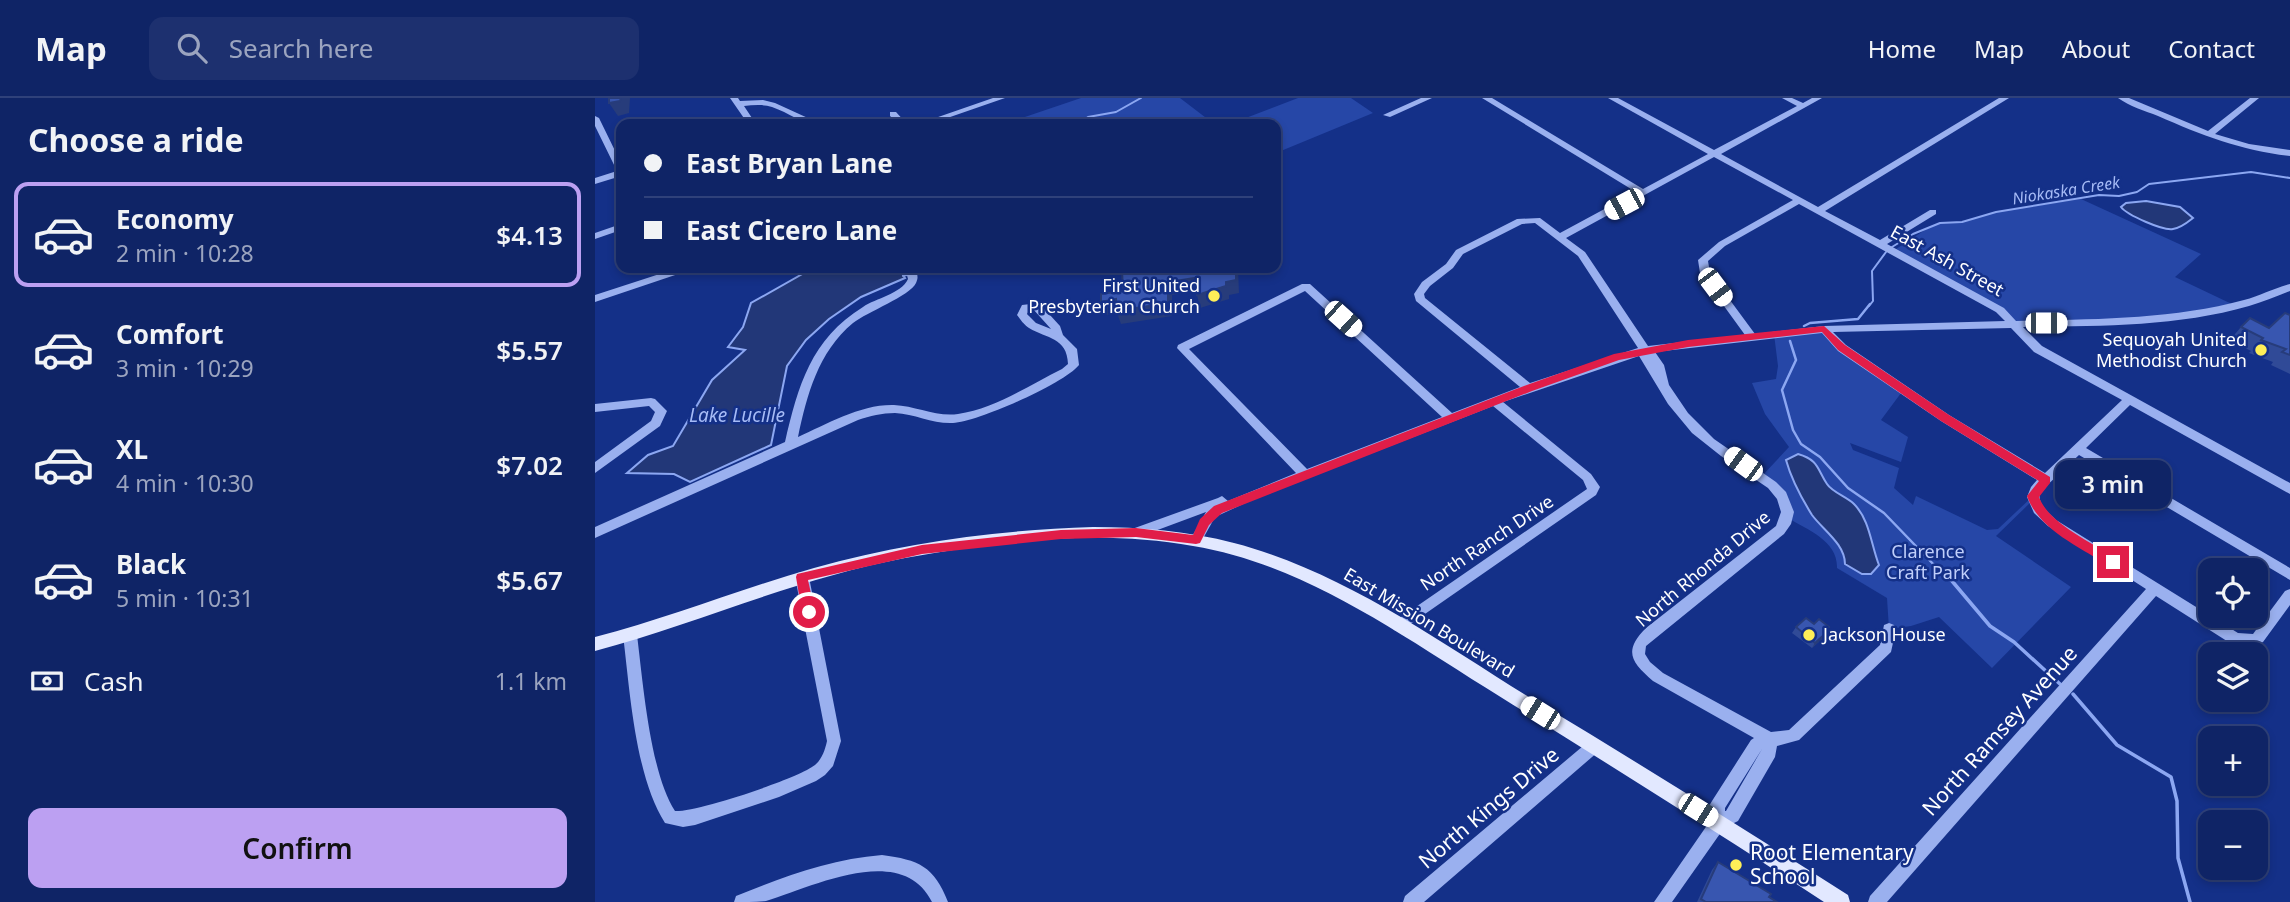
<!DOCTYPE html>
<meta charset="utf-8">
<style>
body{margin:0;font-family:"Noto Sans",sans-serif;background:#1d306f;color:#f1f3f6;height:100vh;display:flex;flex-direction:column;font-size:26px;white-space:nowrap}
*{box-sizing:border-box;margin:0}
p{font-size:23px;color:#9ba4bf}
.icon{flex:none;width:38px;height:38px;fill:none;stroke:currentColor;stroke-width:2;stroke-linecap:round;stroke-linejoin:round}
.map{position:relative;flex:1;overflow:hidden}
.drawer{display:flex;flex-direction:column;background:#0f2466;width:595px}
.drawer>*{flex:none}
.top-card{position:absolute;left:21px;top:21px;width:665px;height:154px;border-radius:14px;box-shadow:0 4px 10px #0003,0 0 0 2px #2f417a;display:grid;align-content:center;height:154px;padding:0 28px;background:#0f2466}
.controls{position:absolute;left:1603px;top:460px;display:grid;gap:14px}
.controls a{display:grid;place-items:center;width:70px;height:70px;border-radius:14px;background:#0f2466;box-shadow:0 4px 10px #0003,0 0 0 2px #2f417a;font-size:35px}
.end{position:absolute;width:32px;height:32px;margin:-16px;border:9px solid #e11d48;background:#fff;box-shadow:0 0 0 4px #fff}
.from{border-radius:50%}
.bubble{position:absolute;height:49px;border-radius:14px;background:#0f2466;box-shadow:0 4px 10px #0003,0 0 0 2px #2f417a;font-size:23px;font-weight:600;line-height:49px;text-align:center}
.car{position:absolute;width:21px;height:42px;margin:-21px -10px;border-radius:9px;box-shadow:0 0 5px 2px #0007;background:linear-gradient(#fff 24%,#345 0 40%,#fff 0 76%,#345 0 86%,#fff 0)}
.top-card b{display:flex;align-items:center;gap:24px;height:66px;font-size:26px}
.top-card b+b{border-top:2px solid #2f417a}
.top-card i{width:18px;height:18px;background:#f1f3f6}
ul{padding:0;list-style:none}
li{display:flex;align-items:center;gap:21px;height:105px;margin:0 14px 10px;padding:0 14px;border:4px solid transparent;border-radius:14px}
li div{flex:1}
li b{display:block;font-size:26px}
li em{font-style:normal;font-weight:600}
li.selected{border-color:#bca0f2}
li>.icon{width:63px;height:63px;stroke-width:1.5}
h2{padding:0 28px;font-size:32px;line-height:84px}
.pay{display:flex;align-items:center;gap:18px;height:77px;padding:0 28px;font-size:26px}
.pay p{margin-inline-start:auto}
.primary-button{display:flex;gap:14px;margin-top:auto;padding:14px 28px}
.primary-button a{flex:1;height:80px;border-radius:14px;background:#bca0f2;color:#111;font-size:28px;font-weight:600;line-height:80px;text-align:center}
header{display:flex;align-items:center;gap:42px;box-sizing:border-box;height:98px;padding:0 35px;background:#0f2466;border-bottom:2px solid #2f417a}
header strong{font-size:33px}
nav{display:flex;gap:38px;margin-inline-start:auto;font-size:24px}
.search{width:490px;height:63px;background:#1d306f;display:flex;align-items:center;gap:18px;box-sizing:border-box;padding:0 24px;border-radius:14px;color:#9ba4bf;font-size:26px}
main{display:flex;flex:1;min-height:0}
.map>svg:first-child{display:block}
.green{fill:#2647a7}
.water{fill:#223778;stroke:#8ca7f2;stroke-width:2}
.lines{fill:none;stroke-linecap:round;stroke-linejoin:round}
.stream-far2{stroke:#8ca7f2;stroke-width:2}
.stream-far1{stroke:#8ca7f2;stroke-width:2.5}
.stream{stroke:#8ca7f2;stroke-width:3.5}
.minor{fill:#9ab0ef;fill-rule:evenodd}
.major{fill:#e2e8ff;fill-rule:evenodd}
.wall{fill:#304a97}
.shaded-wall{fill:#273c7b}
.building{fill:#3856b0;stroke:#273c7b;stroke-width:2}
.route{fill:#e11d48}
.poi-dot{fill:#ffef58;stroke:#143088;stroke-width:2.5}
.labels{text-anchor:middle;stroke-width:5;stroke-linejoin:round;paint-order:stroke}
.far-water-label{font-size:16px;font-style:italic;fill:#a6bbf6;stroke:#143088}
.street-label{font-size:18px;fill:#fff;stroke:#143088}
.poi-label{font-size:18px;fill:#fff;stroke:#143088;text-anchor:end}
.park-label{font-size:18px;fill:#c0cffb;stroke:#143088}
.water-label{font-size:19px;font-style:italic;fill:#a6bbf6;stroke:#143088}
.near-street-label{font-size:21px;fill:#fff;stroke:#143088}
.near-poi-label{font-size:21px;fill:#fff;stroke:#143088;text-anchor:start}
</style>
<header>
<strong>Map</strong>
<div class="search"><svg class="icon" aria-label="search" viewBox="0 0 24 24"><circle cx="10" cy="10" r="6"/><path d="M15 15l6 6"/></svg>Search here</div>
<nav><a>Home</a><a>Map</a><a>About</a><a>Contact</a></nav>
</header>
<main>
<section class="drawer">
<h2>Choose a ride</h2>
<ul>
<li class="selected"><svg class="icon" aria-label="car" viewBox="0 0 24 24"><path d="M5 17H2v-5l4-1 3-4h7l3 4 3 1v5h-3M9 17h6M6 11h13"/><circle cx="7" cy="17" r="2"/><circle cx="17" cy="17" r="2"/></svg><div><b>Economy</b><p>2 min · 10:28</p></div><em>$4.13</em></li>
<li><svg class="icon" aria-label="car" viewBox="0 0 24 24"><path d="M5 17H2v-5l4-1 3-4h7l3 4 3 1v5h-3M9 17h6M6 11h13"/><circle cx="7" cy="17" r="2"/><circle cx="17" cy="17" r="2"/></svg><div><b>Comfort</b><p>3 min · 10:29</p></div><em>$5.57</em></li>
<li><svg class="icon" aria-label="car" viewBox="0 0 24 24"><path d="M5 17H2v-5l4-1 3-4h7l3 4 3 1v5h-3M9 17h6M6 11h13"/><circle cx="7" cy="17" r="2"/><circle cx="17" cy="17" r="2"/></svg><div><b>XL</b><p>4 min · 10:30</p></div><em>$7.02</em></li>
<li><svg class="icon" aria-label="car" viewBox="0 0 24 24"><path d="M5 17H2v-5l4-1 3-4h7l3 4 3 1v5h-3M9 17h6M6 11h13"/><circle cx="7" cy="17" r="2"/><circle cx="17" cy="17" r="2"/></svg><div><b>Black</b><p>5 min · 10:31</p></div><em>$5.67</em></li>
</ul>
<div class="pay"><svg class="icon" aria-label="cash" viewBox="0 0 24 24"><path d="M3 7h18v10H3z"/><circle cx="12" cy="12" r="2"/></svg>Cash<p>1.1 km</p></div>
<div class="primary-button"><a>Confirm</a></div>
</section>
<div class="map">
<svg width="1695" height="804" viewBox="0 0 1695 804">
<rect width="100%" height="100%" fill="#143088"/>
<!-- green -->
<path class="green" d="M486,0h99l34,26h-210z
M703,0h53l22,15 -97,40v-29h-46z
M1486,101l120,55 -26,23 61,29 -61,11 -161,6 -121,-72 38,-25 9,-3 22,-1 34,-10z
M1229,231l80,60 -23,31 27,17 -7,25 -51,-19 3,7 46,18 -5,20 19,17 3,-9 71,34 11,-1 35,-33v4l-37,36 75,51 -79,81 -53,-51 -28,9 -22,3 -2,-31 -50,-30c1,-27 -29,-38 -49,-50l1,-9 -28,-32 28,-30 -24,-33 -13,-31 24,-4 2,-13 -4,-32z"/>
<!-- water -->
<path class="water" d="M1551,103l34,6 13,11c-5,4 -12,10 -20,11 -10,2 -46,-14 -52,-22l5,-4z
M218,170h85l7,10 -44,19 -32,22 -23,21 -19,26 -16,79 -81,37 -16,-8 -47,-1 21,-18 25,-9 39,-66 33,-30 -17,-3 15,-20 8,-24z
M1203,356c21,6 19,15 29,30 5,8 20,13 27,20 16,16 17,41 25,61l-8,9h-9l-17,-10c0,-20 -22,-34 -33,-49 -10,-16 -21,-37 -26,-55z"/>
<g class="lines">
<!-- stream-far2 -->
<path class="stream-far2" d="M483,26l10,-7 28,-5 25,-14
M1297,149l21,-13 27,-11 22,-1 34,-10 103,-17 20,1 18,-4 12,-8 102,-12 39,6
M308,178l28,-8
M1274,208l4,-5 -1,-30 14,-19"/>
<!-- stream-far1 -->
<path class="stream-far1" d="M1209,228l6,-3 48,-4 12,-15
M1195,243l6,19 -14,30 11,40 8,14 19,13 28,31 36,25 54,56"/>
<!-- stream -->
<path class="stream" d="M1341,469l16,14 38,45 24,16 46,42
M1478,596l44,51 54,32 6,24 1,57 12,44"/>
<!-- minor -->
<path class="minor" d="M135,0h8l2,3 23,-1 12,3 46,21c-19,1 -31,-11 -49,-17 -9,-3 -19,-2 -28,-1l12,18h-8z
M398,0h12l-75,26h-12z
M826,0h11l-42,19 -7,-2z
M887,0h10l151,91 65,-35 -100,-56h10l96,52 83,-44 -15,-8h10l11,5 9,-5h10l-101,56 97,53 181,-109h10l-184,113 55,29 50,-30h6v4l-49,30 117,64 12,13c76,-2 154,-1 228,-21 16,-4 30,-12 46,-16v7c-13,5 -27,11 -41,15 -73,21 -151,20 -226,21l19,19 248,137v11l-160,-89 -44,43 204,120v12l-211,-125 -39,37c-3,12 8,20 16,28l182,113 15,1 32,-43 5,-2v16l-27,37 -11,5 -22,-4 -74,-47 -269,306h-19l2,-6 276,-307 -98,-63 -14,-13 -7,-16 4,-10 6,-7 -96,-59 -103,-70 -16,-18 -167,19 9,13 5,20 19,28 26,26 62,43 10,10 8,20 -3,12 -7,10 -138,112 -1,8 5,8 13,11 108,59 18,-2 91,-85 4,-20 5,-2 5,2 2,4 -5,23 -92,88 -22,6 -2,11 -37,64 -14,7 -52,74h-18l56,-81 -1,-15 3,-5 39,-61 3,-2 -101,-57c-22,-19 -30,-30 -7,-53l130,-102 5,-14 -4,-13 -9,-11 -47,-32 -29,-23 -24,-29 -29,-48 -136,46 88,72 9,13 -4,8 -197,137 -5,-2 -2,-4 2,-4 193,-133 -4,-9 -90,-74 -239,93 -39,18 -15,27h-8l-2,-4 16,-28 -70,26 -4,-1 -2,-4 2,-4 86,-31 4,-2 6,5 68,-28 -119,-125 1,-3 124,-61h8l142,129 68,-26 -104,-86 -2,-7 8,-12 24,-18 10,-14 61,-31 23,-1 20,15 76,-41zM1119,59l79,43 -74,42 -21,18 2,13 45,62 -97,11 -63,-94 -19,-14zM1204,106l197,108 9,9 -181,5 -69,8 -45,-61 -2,-12 17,-15zM940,125l43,33 60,92 -108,35 -105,-85 -1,-4 6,-8 23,-18 10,-14 59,-30zM710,193l137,126 -135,52 -118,-120zM1416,230l23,24 88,48 -77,73 -96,-58 -103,-70 -13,-13zM1167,651l-36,62h-1v-3z
M1523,0h11l79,33 42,-33h9l-44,36 34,10 41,6v6c-47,-5 -89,-21 -132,-40 -13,-5 -29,-10 -40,-18z
M295,14h6l11,12h-8l-9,-8z
M0,18l4,2 22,45v13l-26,8v-6l22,-7 -22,-45z
M26,126v6l-26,9v-6z
M83,170h14l-2,2 -95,32v-7z
M310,170h10c2,5 4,9 1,15 -6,13 -49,29 -63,40 -35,29 -46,72 -55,114 29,-13 63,-33 96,-32 22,1 42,12 64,9 37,-5 71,-29 104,-45l6,-5c-1,-27 -21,-25 -39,-36 -5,-3 -9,-9 -12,-13l5,-10 17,-2 21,23 3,9 14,14 2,16c-14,18 -101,57 -126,58 -20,1 -38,-9 -58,-10 -13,0 -25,3 -37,7l-263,118v-11l190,-85c13,-56 26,-103 78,-135 13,-9 38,-13 45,-28zM435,211h3l18,20 -15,-6 -9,-9z
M56,300l4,1 12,12 -7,15 -65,47v-11l56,-41 4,-9 -6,-6 -54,6v-8z
M207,474l5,1 2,4 32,164 -8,25 -8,9 -9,6 -37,16 -84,28 -12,2 -18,-4c-30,-47 -35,-132 -42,-188l2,-4 5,-2 5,2 2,4c6,47 13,138 38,176 22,1 122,-32 140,-46 7,-6 10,-15 12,-24l-32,-164 2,-4z
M999,641l5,2 2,5 -2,5 -175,151h-21l2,-6 184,-155z
M287,757c37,5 52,11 66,47h-16c-30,-61 -120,-15 -166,-1 -10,1 -22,1 -32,1l2,-6c47,-19 95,-37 146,-41z"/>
<!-- major -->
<path class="major" d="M498,429c48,0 95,4 141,16 112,29 211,103 308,162 103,62 205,126 306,190l2,7h-26c-107,-70 -216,-138 -325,-206 -96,-59 -192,-131 -306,-150 -94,-17 -195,-5 -288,12 -107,20 -206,65 -310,93v-14c74,-19 145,-48 219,-69 91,-26 185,-38 279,-41z"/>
</g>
<!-- wall -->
<path class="wall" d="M1695,217v59l-19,-9 2,-3 -24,-9 2,-2 -21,-11 11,-13 28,1z
M1201,529h33l-7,12 -10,9 -20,-15z
M1123,764l51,35 8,5h-80l15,-32z"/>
<!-- shaded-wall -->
<path class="shaded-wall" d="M26,0h9l-1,15 -11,3 -9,-13z
M641,170h2l1,25 -10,2v4l-29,9 -3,-13 29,-13z
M600,180l3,13 -26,4v21l-51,8 -4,-11 -11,2 -5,-13 67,-20z
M1231,535l-4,6 -10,9 3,-5z"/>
<!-- building -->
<path class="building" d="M14,0h12l-1,3 -11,2z
M531,170h110v12l-10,2v4l-29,9 -2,-17 -27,4v21l-51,8 -1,-12 -15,3v-8l22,-3 -1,-21z
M1690,215l5,2v40l-8,-3 4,-3 -25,-9 2,-2 -22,-11 9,-9 19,10z
M1211,520l8,6 5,-5 10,8 -5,5 2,1 -11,10 -19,-16z
M1123,764l53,32 -2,3 8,5h-71l-5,-3z"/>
<!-- route -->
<path class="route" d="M1229,228l21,19 104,70 101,62v6l-11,14c9,26 55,47 79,62v7h-9c-29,-19 -70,-36 -82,-70l12,-15 -98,-60 -103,-71 -16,-18 -134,15 -69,13 -87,31 -310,122 -13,12 -9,18 -4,1 -60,-7 -75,2 -139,15 -114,26 7,32 -6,5 -7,-5 -6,-35 1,-3 125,-29 139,-15 75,-2 57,7 7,-16 14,-13 310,-120 90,-32 74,-14z"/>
<!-- markers -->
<g class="poi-dot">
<circle cx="619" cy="198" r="7"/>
<circle cx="1666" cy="252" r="7"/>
<circle cx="1214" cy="537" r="7"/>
<circle cx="1141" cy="767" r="7"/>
</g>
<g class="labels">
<!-- far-water labels -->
<g class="far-water-label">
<text transform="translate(1471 92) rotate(-9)" y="6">Niokaska Creek</text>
</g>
<!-- street labels -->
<g class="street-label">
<text transform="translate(1352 163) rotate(29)" y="6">East Ash Street</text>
<text transform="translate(892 445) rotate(-34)" y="6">North Ranch Drive</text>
<text transform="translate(1108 471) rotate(-40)" y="6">North Rhonda Drive</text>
<text transform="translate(834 525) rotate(31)" y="6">East Mission Boulevard</text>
</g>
<!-- poi labels -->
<g class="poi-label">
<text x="605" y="194">First United<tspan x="605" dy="21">Presbyterian Church</tspan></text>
<text x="1652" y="248">Sequoyah United<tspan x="1652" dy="21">Methodist Church</tspan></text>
<text x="1228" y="543" text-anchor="start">Jackson House</text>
</g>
<!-- park labels -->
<g class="park-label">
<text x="1333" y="460">Clarence<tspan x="1333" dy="21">Craft Park</tspan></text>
</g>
<!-- water labels -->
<g class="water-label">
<text x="142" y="324">Lake Lucille</text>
</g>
<!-- near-street labels -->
<g class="near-street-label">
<text transform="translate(1405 633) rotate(-48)" y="7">North Ramsey Avenue</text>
<text transform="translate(894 710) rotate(-40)" y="7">North Kings Drive</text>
</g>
<!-- near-poi labels -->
<g class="near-poi-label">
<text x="1155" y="762">Root Elementary<tspan x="1155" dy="24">School</tspan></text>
</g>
</g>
</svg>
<div class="controls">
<a><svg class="icon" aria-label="locate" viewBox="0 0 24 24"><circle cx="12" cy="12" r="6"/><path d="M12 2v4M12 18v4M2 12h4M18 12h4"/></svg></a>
<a><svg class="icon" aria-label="layers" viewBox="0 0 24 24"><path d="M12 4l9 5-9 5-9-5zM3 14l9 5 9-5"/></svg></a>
<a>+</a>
<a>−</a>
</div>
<i class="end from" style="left:214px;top:514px"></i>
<i class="end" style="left:1518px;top:464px"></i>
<div class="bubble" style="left:1460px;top:362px;width:116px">3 min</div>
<i class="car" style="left:1029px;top:106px;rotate:242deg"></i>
<i class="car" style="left:1120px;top:189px;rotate:143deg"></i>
<i class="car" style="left:748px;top:221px;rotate:132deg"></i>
<i class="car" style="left:1451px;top:225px;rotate:90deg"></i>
<i class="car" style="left:1148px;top:366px;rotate:306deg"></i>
<i class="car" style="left:945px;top:615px;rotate:302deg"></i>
<i class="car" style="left:1103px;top:712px;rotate:122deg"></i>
<div class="top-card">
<b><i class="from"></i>East Bryan Lane</b>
<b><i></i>East Cicero Lane</b>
</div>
</div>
</main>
